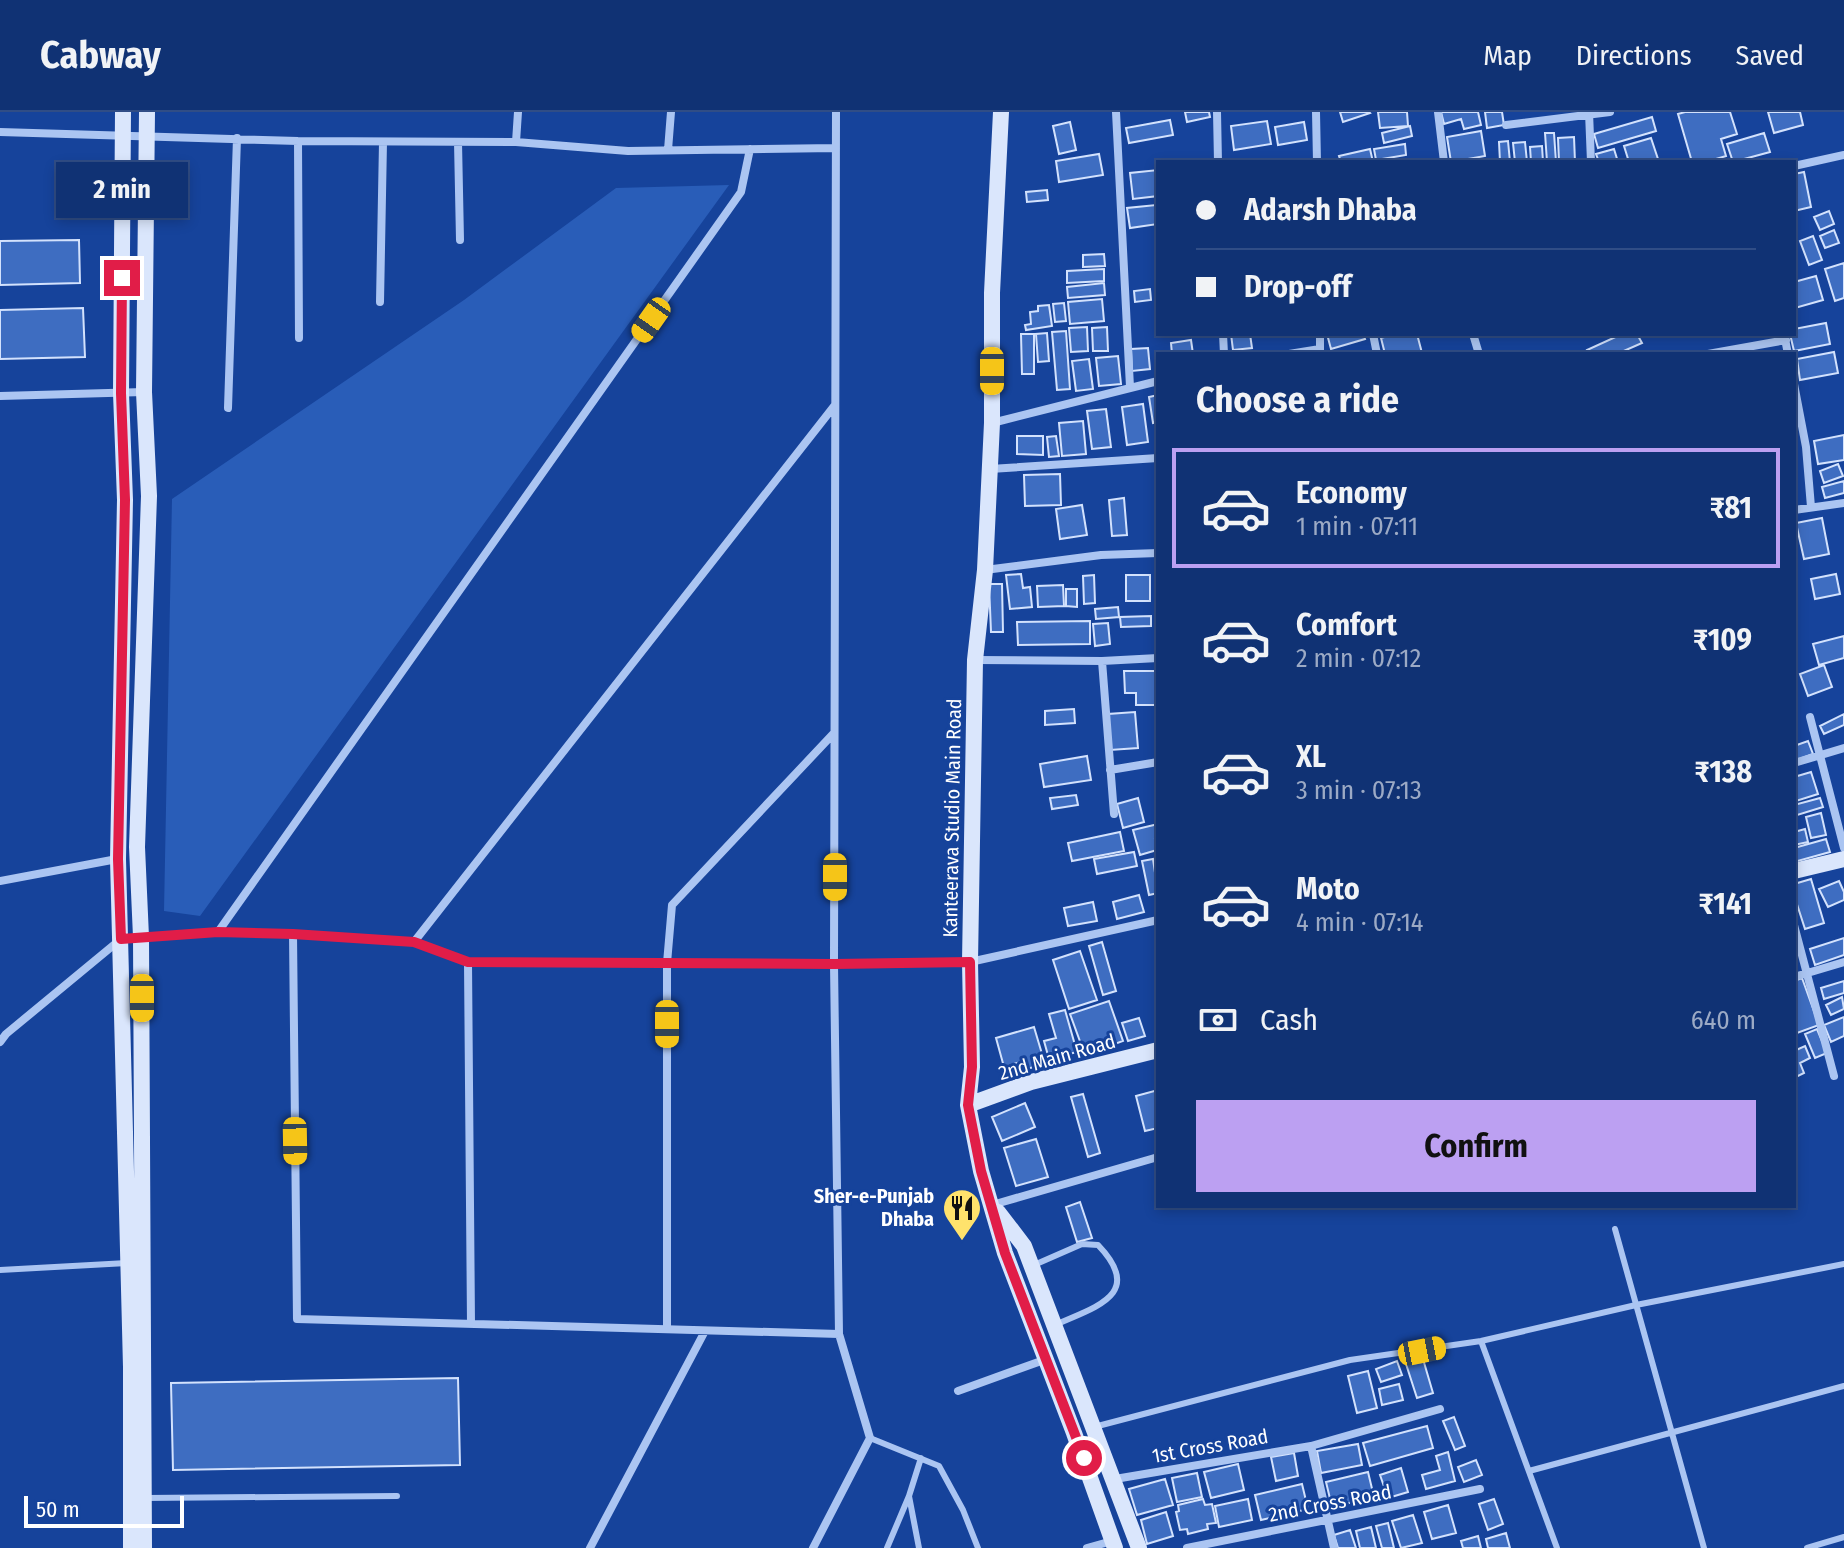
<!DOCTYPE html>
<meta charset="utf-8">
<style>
body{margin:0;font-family:"Fira Sans Condensed",sans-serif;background:#1e3e7c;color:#f1f3f6;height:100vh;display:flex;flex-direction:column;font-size:30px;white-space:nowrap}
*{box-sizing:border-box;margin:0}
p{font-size:26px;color:#9caac5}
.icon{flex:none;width:44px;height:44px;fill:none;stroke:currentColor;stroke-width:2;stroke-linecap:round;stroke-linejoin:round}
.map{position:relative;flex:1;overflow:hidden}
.details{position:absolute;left:1156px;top:240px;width:640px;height:856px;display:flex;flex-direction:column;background:#103274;border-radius:0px;box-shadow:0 4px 12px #0003,0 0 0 2px #304d86}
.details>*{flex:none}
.hud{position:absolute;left:1156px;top:48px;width:640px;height:176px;border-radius:0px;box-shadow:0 4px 12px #0003,0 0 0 2px #304d86;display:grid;align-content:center;height:176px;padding:0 40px;background:#103274}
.scale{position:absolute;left:24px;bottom:20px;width:160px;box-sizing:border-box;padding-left:8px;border:4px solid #fff;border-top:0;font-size:22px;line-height:28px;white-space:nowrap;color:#fff;-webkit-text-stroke:6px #16439b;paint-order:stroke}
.end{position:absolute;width:36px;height:36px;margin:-18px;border:10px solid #e11d48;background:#fff;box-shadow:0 0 0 4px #fff}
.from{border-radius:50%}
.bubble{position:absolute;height:56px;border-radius:0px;background:#103274;box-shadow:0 4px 12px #0003,0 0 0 2px #304d86;font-size:26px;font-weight:700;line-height:56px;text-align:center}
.car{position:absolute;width:24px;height:48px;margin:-24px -12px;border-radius:10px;box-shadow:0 0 6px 2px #0007;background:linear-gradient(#f5c518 24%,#345 0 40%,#f5c518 0 76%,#345 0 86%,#f5c518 0)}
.hud b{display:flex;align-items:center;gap:28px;height:76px;font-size:30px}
.hud b+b{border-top:2px solid #304d86}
.hud i{width:20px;height:20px;background:#f1f3f6}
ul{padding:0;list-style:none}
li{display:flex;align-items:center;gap:24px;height:120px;margin:0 16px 12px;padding:0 24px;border:4px solid transparent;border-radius:0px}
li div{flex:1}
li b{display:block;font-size:30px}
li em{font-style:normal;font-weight:700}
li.on{border-color:#bca0f2}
li>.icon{width:72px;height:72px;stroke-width:1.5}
h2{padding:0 40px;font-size:36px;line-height:96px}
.pay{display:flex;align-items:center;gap:20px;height:88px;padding:0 40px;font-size:30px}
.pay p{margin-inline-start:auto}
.button{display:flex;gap:16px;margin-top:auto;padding:16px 40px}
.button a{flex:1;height:92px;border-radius:0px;background:#bca0f2;color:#111;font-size:32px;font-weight:700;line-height:92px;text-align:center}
header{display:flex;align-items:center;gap:48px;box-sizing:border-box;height:112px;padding:0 40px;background:#103274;border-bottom:2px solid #304d86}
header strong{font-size:38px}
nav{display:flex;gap:44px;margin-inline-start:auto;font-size:28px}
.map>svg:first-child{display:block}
.green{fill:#295db8}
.building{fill:#3e6dc1;stroke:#d3e2fd;stroke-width:2}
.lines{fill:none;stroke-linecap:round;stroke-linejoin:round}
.lane{stroke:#abc5f2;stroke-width:6}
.street{stroke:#abc5f2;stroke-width:8}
.secondary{stroke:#dae6fc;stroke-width:16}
.route{stroke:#e11d48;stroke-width:10}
.labels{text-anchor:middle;stroke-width:6;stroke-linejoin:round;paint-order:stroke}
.street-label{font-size:20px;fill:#fff;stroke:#16439b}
.poi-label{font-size:20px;font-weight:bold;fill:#fff;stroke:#16439b;text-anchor:end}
</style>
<header>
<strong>Cabway</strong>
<nav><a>Map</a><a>Directions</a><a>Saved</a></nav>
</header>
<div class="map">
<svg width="1844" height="1436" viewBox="0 0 1844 1436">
<rect width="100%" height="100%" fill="#16439b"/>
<!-- green -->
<path class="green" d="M729,73l-529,731 -36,-5 8,-412 292,-199 152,-112z"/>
<!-- building -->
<path class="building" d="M1185,0h24l1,5 -23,5z
M1340,0h29l1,1 -27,9z
M1378,0h29l1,14 -28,2z
M1441,0h37l3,13 -17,4 -3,-10 -17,5z
M1485,0h17l2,13 -17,3z
M1685,0h45l7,22 -16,5 5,17 -20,6h-14l-14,-48z
M1768,0h32l3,13 -29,8z
M1652,5l4,14 -58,17 -4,-14z
M1170,8l3,15 -44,8 -3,-15z
M1267,9l4,23 -37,6 -3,-24z
M1070,10l6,28 -17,4 -6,-28z
M1304,10l3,18 -29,5 -3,-18z
M1410,14l2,10 -28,7 -2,-10z
M1481,19l4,25 -34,6 -4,-25z
M1545,21h9l2,29h-9z
M1764,21l6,19 -37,10 -6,-18z
M1574,25l1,25h-16l-1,-24z
M1651,26l8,24h-30l-5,-16z
M1508,29l2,21h-10l-1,-20z
M1525,30l2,20h-12l-2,-19z
M1405,32l1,11 -30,5 -2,-11z
M1542,34l1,16h-12l-1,-15z
M1370,37l3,13h-32l-2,-6z
M1614,37l4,13h-19l-3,-8z
M1099,42l4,21 -44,7 -3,-21z
M1158,58v26l-25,3 -3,-26z
M1804,60l7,35 -17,4v-37z
M1047,78l1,10 -21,2 -1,-10z
M1156,93l2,19 -28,4 -3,-20z
M1829,99l5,13 -14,6 -6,-13z
M1834,118l5,13 -14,5 -5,-12z
M1813,124l9,24 -13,5 -9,-24z
M79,128l1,43 -80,2v-44z
M1104,142l1,12 -22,1v-12z
M1844,151v35l-9,3 -10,-32z
M1104,157v12l-37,2v-12z
M1816,164l7,24 -28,8 -1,-26z
M1104,171l1,12 -37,3 -1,-11z
M1150,177l1,11 -16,2 -1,-11z
M1102,187l2,22 -34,3 -2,-22z
M1064,191l2,18 -11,1 -2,-18z
M1049,193l3,21 -26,4 -1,-5 6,-1 -1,-12 8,-1v-5z
M83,196l2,49 -85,2v-49z
M1826,211l4,21 -36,7 -4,-17h4v-5z
M1087,215l1,24 -17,1 -2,-24z
M1107,215l1,24h-15l-1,-23z
M1066,219l4,58 -13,1 -5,-58z
M1047,221l2,28 -11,1 -2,-28z
M1021,222h13v40h-12z
M1231,222h19l2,14 -19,2z
M1327,222h36l2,5 -34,10z
M1395,222h22l5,19 -37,1 -4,-16z
M1622,222h15l5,9 -25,11h-28l-2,-4z
M1191,228l2,14h-21l-1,-11z
M1148,236l2,21 -18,2 -1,-22z
M1834,240l4,21 -38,7 -3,-21z
M1118,244l3,28 -22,2 -3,-28z
M1089,247l4,30 -17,2 -4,-30z
M1158,283v27l-5,1 -4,-26z
M1143,292l5,38 -21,3 -5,-38z
M1106,297l5,38 -19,2 -5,-38z
M1083,309l3,33 -24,2 -3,-33z
M1844,323v25l-26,4 -4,-23z
M1017,324h26v19l-26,-1z
M1056,324l3,20 -10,1 -2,-20z
M1838,352l5,12 -19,7 -4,-12z
M1060,362l1,31 -36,1 -1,-31z
M1844,369v12l-19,5 -3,-11z
M1124,386l3,37 -15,1 -3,-36z
M1082,393l5,30 -27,4 -4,-30z
M1822,406l7,36 -25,5 -8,-36z
M1021,462l2,14 7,-1 2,20 -22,2 -4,-34z
M1836,462l4,20 -25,5 -4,-20z
M1094,463l1,28 -11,1 -1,-28z
M1126,463h24v26h-24z
M989,472h13l1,48h-12z
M1063,473l1,21 -26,1 -1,-21z
M1066,477h11v18l-11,-1z
M1118,495l1,10 -23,2 -1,-10z
M1151,504v10l-30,1 -1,-10z
M1090,509v23l-72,1 -1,-23z
M1108,511l2,21 -15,2 -2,-22z
M1844,524v22l-25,7 -6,-21z
M1824,553l8,22 -24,9 -8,-22z
M1124,559h34v34h-22v-12h-11z
M1074,597l1,14 -30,2v-14z
M1135,600l3,36 -28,2 -2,-36z
M1844,602v11l-20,9 -4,-8z
M1808,629l5,13 -19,7v-15z
M1087,644l4,24 -47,7 -4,-23z
M1811,660l7,22 -22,7 -2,-24z
M1076,683l2,10 -26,4 -2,-11z
M1138,686l6,24 -21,6 -6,-24z
M1820,686l3,9 -29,9v-11z
M1821,701l5,22 -15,3 -5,-21z
M1158,712v14l-3,1 2,11 -17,5 -7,-25z
M1805,717l3,13 -14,3v-13z
M1120,720l4,19 -52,10 -4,-18z
M1826,727l4,13 -36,10v-14z
M1134,740l3,14 -40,8 -3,-15z
M1153,747l5,34 -9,2 -7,-34z
M1811,767l13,44 -19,6 -11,-34v-11z
M1839,769l5,11v8l-16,7 -9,-18z
M1139,783l5,17 -27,7 -4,-17z
M1093,790l4,19 -29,5 -4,-18z
M1844,826v17l-29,10 -5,-16z
M1102,830l14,49 -13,4 -14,-49z
M1080,839l17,49 -28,9 -16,-49z
M1802,866l17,47 -22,8 -3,-8v-44z
M1844,869v12l-20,6 -3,-11z
M1842,885l2,12 -13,6 -5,-10z
M1109,889l14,40 -38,14 -15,-41z
M1065,898l12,42 -28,7 -5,-18 12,-3 -7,-24z
M1844,905v19l-13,6 -7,-17z
M1139,906l6,18 -17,5 -6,-18z
M1034,915l11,37 -26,7 -2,-8 -13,4 -8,-29z
M1817,917l10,24 -12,5 -10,-24z
M1805,934l5,12 -10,5 4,10 -10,5v-27z
M1158,978v38l-13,3 -9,-35z
M1083,982l17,59 -12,4 -17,-60z
M1025,991l10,24 -33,14 -10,-24z
M1036,1027l12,38 -32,9 -12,-38z
M1080,1090l12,36 -15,4 -11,-35z
M1423,1247l10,34 -16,5 -11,-34z
M1397,1249l5,14 -21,7 -5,-13z
M1368,1259l9,37 -20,5 -9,-37z
M458,1266l2,87 -287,5 -2,-87z
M1399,1272l4,16 -21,5 -3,-16z
M1454,1305l11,29 -10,4 -12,-29z
M1427,1314l6,22 -63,18 -7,-23z
M1358,1332l4,21 -41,8 -4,-22z
M1448,1340l7,29 -29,8 -4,-14 18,-5 -4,-14z
M1294,1341l4,23 -22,5 -5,-24z
M1476,1348l6,15 -18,7 -6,-15z
M1238,1352l6,26 -33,8 -7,-26z
M1401,1356l7,24 -20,6 -8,-23z
M1368,1360l6,25 -42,10 -6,-25z
M1197,1361l5,24 -25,5 -5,-24z
M1165,1367l8,26 -36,10 -8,-26z
M1302,1372l6,25 -47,11 -6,-25z
M1203,1387l2,6 7,-1 4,19 -9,1 1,5 -20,5 -1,-5 -7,1 -4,-18 3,-1 -1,-6z
M1248,1387l4,21 -33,7 -4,-21z
M1494,1387l9,25 -15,6 -9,-26z
M1448,1393l8,28 -24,6 -8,-27z
M1166,1400l7,24 -26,8 -6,-24z
M1413,1403l9,28 -21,5 -9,-27z
M1388,1411l6,25h-12l-6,-22z
M1371,1415l5,21h-16l-4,-17z
M1350,1418l6,18h-18l-4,-13z
M1506,1421l4,15h-22l-2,-9z
M1478,1424l3,12h-18l-2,-7z"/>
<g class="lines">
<!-- lane -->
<path class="lane" d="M1615,1117l89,319
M1034,1153l48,-21 16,1c48,50 -4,62 -43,80
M0,1158l127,-7
M1481,1229l76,207
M1094,1315l256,-67 131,-19 155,-36 208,-41
M870,1326l69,28 24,44 15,38
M1529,1359l315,-85
M909,1384l12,-38
M145,1386l252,-2
M887,1436l22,-52 10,52
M1807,1436l37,-11"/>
<!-- street -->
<path class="street" d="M1116,0l14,275
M1217,0l1,50
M1316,0l1,50
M1438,0l6,50
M1589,0l2,50
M1506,13l104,-13
M0,20l298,9 218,1 112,9 208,-3
M298,29l1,197
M458,30l2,98
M516,30l2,-30
M668,38l3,-38
M1794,54l50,-11
M380,190l3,-160
M1223,222l1,20
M1373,222l4,20
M1473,222l6,20
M1784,222l4,20
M1320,241v-19
M1289,242l31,-5
M1708,242l78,-14
M1794,272l12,63 5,60
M0,284l144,-4
M228,296l9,-270
M992,311l166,-42
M990,357l168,-11
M1794,398l50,-7
M985,458l116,-15 57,-2
M975,548l127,1 56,-3
M1102,549l12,153
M1810,605l34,131
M1794,651l50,-15
M1110,658l48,-8
M0,769l117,-22
M1794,813l40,151
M218,820l523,-740 9,-43
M293,822l4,385 542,15
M414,830l421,-537
M468,850l3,362
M1794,865l50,-15
M0,930l6,-8 115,-95 97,-7 75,2 121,8 54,20 366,2 136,-2 188,-42
M992,1093l166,-48
M667,1217v-366l5,-58 162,-172
M958,1279l86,-31
M1115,1367l196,-33
M590,1436l115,-217
M813,1436l57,-110 -31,-104 -5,-370 2,-852
M1087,1436l25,-7
M1187,1436l293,-59
M1334,1436l-23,-102 129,-37"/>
<!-- secondary -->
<path class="secondary" d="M123,0l-2,281 4,107 -7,359 13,508v181
M1001,0l-9,181v130l-7,147 -10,90 -5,302 2,105 -4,38 13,66 24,82 69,180 41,115
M1794,759l50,-12
M968,993l63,-23 127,-32
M998,1100l26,34 115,302
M144,1436l-3,-611 -4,-90 12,-351 -5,-104 3,-280"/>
</g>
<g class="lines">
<!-- route -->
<path class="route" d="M122,166l-1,115 4,107 -7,359 3,80 97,-7 75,2 121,8 54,20 366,2 136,-2 2,105 -4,38 13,66 24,82 79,205"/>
</g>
<!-- icons -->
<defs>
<symbol id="restaurant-pin" viewBox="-11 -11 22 30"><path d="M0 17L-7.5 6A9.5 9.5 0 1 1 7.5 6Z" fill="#ffe26c" stroke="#16439b"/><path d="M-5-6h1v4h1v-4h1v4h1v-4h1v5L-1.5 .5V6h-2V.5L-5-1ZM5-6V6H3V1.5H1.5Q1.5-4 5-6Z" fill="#111"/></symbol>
</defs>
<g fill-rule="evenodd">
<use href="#restaurant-pin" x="940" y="1074" width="44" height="60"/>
</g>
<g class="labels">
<!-- street labels -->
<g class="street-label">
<text transform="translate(952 706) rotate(-89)" y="7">Kanteerava Studio Main Road</text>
<text transform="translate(1057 945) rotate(-16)" y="7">2nd Main Road</text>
<text transform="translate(1210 1334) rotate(-10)" y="7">1st Cross Road</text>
<text transform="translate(1330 1391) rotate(-11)" y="7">2nd Cross Road</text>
</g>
<!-- poi labels -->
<g class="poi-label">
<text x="934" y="1091">Sher-e-Punjab<tspan x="934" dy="23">Dhaba</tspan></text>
</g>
</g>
</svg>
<div class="scale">50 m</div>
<i class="end from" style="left:1084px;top:1346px"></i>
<i class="end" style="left:122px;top:166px"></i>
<div class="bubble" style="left:56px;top:50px;width:132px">2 min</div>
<i class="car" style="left:651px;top:208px;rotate:215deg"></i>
<i class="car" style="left:992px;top:259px;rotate:180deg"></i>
<i class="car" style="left:835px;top:765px;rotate:180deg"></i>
<i class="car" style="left:142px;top:886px;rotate:180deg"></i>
<i class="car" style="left:667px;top:912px;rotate:180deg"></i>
<i class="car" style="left:295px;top:1029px;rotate:179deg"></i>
<i class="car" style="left:1422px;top:1239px;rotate:79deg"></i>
<div class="hud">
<b><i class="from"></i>Adarsh Dhaba</b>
<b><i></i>Drop-off</b>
</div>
<section class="details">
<h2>Choose a ride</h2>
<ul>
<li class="on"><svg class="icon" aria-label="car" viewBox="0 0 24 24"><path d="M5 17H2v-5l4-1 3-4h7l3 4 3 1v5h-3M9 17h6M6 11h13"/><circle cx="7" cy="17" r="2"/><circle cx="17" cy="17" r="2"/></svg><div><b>Economy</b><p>1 min · 07:11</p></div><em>₹81</em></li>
<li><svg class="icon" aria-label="car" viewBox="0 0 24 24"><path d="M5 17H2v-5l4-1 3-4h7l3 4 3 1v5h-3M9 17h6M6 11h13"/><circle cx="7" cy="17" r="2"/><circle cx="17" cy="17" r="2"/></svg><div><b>Comfort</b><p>2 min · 07:12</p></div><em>₹109</em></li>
<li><svg class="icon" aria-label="car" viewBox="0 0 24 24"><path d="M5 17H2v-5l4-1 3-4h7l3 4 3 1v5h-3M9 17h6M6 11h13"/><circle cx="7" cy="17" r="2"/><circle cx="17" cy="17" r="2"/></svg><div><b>XL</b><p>3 min · 07:13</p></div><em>₹138</em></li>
<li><svg class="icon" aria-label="car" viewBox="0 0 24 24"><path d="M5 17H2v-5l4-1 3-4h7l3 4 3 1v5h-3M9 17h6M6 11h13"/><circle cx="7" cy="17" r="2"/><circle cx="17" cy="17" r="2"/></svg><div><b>Moto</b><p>4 min · 07:14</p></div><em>₹141</em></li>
</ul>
<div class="pay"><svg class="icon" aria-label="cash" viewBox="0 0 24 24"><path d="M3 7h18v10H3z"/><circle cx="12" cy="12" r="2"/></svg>Cash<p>640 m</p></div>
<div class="button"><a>Confirm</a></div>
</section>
</div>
